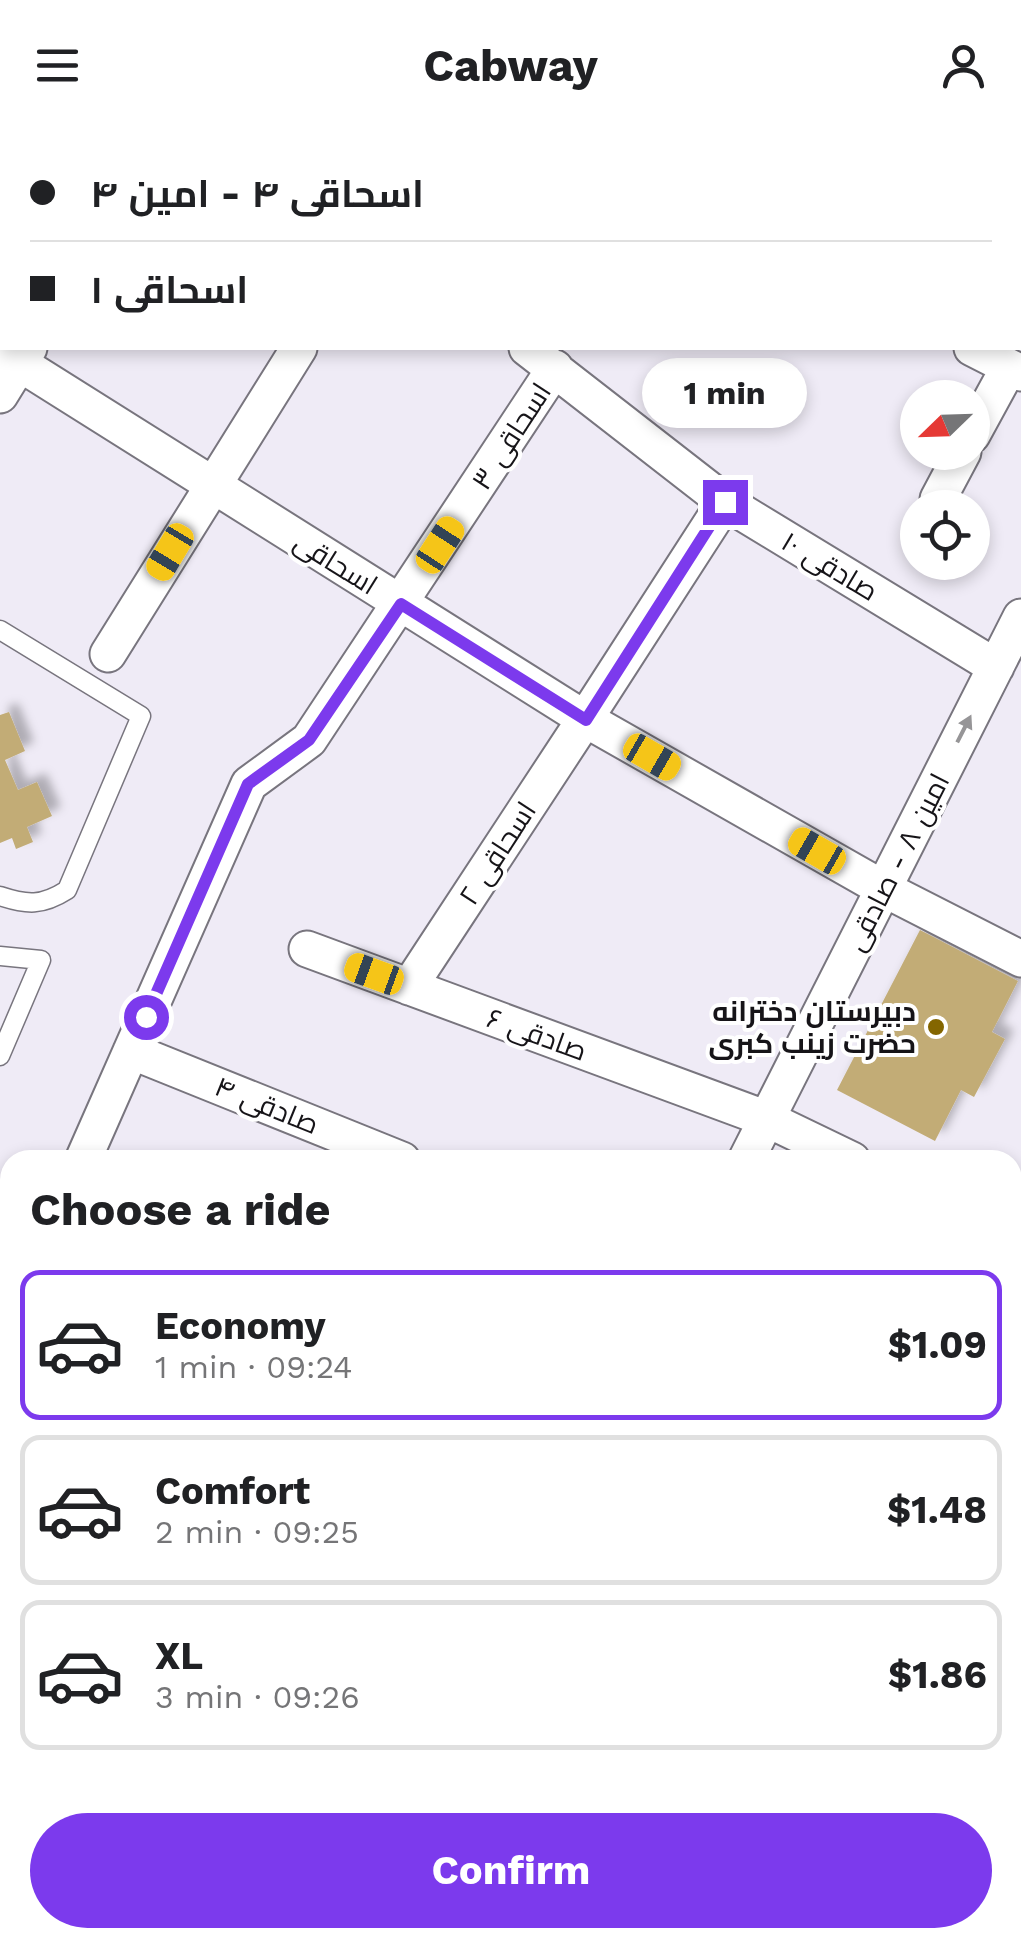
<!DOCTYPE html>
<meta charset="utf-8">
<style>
body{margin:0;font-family:"Work Sans",Cairo,sans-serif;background:#f2f2f2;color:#202124;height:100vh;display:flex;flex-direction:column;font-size:38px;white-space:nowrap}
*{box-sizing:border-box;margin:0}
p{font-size:32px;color:#757577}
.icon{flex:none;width:55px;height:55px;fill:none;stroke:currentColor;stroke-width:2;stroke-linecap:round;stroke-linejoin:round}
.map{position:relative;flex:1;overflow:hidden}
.side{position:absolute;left:0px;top:1020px;width:1022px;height:798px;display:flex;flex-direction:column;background:#fff;border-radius:30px 30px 0 0;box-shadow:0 5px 15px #0003}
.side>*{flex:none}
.guide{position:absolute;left:0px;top:0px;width:1022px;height:220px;box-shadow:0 5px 15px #0003;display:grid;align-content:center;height:220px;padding:0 30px;background:#fff}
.needle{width:65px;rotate:247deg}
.fabs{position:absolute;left:900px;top:250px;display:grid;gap:20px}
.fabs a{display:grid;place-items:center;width:90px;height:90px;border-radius:50%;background:#fff;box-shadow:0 5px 15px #0003;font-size:50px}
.end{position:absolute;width:45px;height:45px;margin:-22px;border:12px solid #7c3aed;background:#fff;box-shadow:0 0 0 5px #fff}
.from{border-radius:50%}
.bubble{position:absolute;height:70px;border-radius:35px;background:#fff;box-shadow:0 5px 15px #0003;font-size:32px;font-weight:700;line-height:70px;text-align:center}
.car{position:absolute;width:30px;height:60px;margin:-30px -15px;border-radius:12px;box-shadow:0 0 8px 2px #0007;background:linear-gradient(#f5c518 24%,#345 0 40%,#f5c518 0 76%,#345 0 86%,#f5c518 0)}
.guide b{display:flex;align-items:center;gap:35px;height:95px;font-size:38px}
.guide b+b{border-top:2px solid #e0e0e0}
.guide i{width:25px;height:25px;background:#202124}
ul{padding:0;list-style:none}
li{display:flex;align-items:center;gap:30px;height:150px;margin:0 20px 15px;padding:0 10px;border:5px solid #e0e0e0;border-radius:20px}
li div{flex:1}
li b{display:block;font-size:38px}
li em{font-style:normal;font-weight:700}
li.on{border-color:#7c3aed}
li>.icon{width:90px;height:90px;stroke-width:1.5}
h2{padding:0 30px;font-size:45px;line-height:120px}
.cta{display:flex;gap:20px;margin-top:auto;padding:20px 30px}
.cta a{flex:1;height:115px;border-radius:60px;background:#7c3aed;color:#fff;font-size:40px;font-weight:700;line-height:115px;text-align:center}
header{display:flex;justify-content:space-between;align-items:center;height:130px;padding:0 30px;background:#fff;font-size:45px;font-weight:700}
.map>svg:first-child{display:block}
.building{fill:#c2ac76;filter:url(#shadow)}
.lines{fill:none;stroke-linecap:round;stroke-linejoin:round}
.service-casing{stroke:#78757e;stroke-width:21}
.minor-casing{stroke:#78757e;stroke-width:39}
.secondary-casing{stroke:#78757e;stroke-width:54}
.service{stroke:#fff;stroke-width:18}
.minor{stroke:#fff;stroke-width:35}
.secondary{stroke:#fff;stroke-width:50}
.oneway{fill:#969597}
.route{stroke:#7c3aed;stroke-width:12}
.poi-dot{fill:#846600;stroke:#fff;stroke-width:4}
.labels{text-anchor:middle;stroke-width:8;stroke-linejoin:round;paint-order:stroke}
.street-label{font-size:28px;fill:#161418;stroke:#fff}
.poi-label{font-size:28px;font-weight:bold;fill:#161418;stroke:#fff;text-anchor:end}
</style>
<header><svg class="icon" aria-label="menu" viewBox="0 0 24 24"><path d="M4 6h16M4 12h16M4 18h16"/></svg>Cabway<svg class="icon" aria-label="person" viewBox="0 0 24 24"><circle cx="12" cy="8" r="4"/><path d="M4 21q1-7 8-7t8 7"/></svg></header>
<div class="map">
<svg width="1021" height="1816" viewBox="0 0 1021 1816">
<defs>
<filter id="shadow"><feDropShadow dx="9" dy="-9" stdDeviation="5" flood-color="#0004"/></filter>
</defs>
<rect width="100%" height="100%" fill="#efebf6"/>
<!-- building -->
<path class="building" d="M9,582l16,39 -20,9 13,30 19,-8 15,34 -25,11 6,15 -17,7 -4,-11 -12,5v-128z
M920,800l98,51 -26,51 13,7 -31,58 -13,-7 -26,51 -98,-51z
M416,1808h28l-6,8h-9z
M447,1808h25l-5,8h-26z
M475,1808h2l18,8h-25z"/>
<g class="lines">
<defs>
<path id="service" d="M0,500l141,86 -74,174c-25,16 -40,15 -67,6
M0,826l41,4 -41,96"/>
<path id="minor" d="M46,0l4,2
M566,0l5,2
M963,0l5,2
M430,2l1,-2
M1020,31h1
M527,218l198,154 271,165
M972,218l49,25
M0,221l585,368 299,170 137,70
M0,265l29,-47
M972,305l37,-68
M938,369l25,-47
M108,524l191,-306
M307,819l460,170 85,41
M409,857l176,-268 140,-217
M131,921l271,109
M83,1030l166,-376 60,-44 246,-372
M746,1030l275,-543
M1012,1108l9,4
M0,1219l10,-24
M1012,1369l9,5
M1012,1627l9,5
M905,1808l17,8"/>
<path id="secondary" d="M0,1632l10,5
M0,1709l10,6
M180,1808l16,8
M318,1808l14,8"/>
</defs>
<!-- service casing -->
<use href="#service" class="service-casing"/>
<!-- minor casing -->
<use href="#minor" class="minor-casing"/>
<!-- secondary casing -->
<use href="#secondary" class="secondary-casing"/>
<!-- service -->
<use href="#service" class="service"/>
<!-- minor -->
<use href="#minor" class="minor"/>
<!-- secondary -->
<use href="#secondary" class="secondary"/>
</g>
<!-- one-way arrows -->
<defs><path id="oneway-solid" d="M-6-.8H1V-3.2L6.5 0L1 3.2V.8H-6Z" transform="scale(2.5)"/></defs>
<use class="oneway" href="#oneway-solid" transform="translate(964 599) rotate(-63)"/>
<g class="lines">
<!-- route -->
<path class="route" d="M146,887l102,-233 61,-44 92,-136 185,116 139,-218"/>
</g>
<!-- markers -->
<circle class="poi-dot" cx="936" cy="897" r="10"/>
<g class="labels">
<!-- street labels -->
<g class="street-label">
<text transform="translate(511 306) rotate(-57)" y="10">اسحاقی ۳</text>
<text transform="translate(336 433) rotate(32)" y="10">اسحاقی</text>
<text transform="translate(830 436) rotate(31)" y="10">صادقی ۱۰</text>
<text transform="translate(497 723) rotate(-57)" y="10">اسحاقی ۲</text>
<text transform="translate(897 732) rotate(-63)" y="10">امین ۸ - صادقی</text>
<text transform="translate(537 904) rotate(20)" y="10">صادقی ۶</text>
<text transform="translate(267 975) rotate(22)" y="10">صادقی ۴</text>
</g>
<!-- poi labels -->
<g class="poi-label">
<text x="916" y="891">دبیرستان دخترانه<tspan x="916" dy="32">حضرت زینب کبری</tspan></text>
</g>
</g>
</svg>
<div class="fabs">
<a><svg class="needle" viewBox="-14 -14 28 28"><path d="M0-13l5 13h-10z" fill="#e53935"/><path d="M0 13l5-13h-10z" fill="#757577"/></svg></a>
<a><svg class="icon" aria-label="locate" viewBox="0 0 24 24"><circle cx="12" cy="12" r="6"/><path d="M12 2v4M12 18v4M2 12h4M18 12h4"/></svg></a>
</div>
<i class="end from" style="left:146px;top:887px"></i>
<i class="end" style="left:725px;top:372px"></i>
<div class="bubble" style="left:642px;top:228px;width:165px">1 min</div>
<i class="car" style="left:440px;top:415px;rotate:33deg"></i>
<i class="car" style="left:170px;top:422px;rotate:211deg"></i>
<i class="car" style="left:652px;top:627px;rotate:120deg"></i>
<i class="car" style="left:817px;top:721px;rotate:300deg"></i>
<i class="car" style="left:374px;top:844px;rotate:290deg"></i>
<div class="guide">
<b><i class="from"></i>اسحاقی ۴ - امین ۴</b>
<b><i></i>اسحاقی ۱</b>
</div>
<section class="side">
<h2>Choose a ride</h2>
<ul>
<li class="on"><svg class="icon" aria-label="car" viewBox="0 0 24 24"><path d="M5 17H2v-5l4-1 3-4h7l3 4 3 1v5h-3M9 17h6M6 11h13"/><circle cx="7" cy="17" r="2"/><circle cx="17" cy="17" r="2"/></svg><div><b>Economy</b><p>1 min · 09:24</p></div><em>$1.09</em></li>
<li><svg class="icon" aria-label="car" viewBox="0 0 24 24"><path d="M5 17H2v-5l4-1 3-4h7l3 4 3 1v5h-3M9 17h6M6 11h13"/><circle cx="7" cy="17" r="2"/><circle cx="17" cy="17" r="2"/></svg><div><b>Comfort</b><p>2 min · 09:25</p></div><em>$1.48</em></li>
<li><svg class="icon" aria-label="car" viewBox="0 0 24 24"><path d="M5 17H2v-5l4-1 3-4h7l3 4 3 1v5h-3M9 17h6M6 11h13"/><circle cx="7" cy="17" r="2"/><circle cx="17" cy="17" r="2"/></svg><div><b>XL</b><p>3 min · 09:26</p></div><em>$1.86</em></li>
</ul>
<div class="cta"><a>Confirm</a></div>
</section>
</div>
